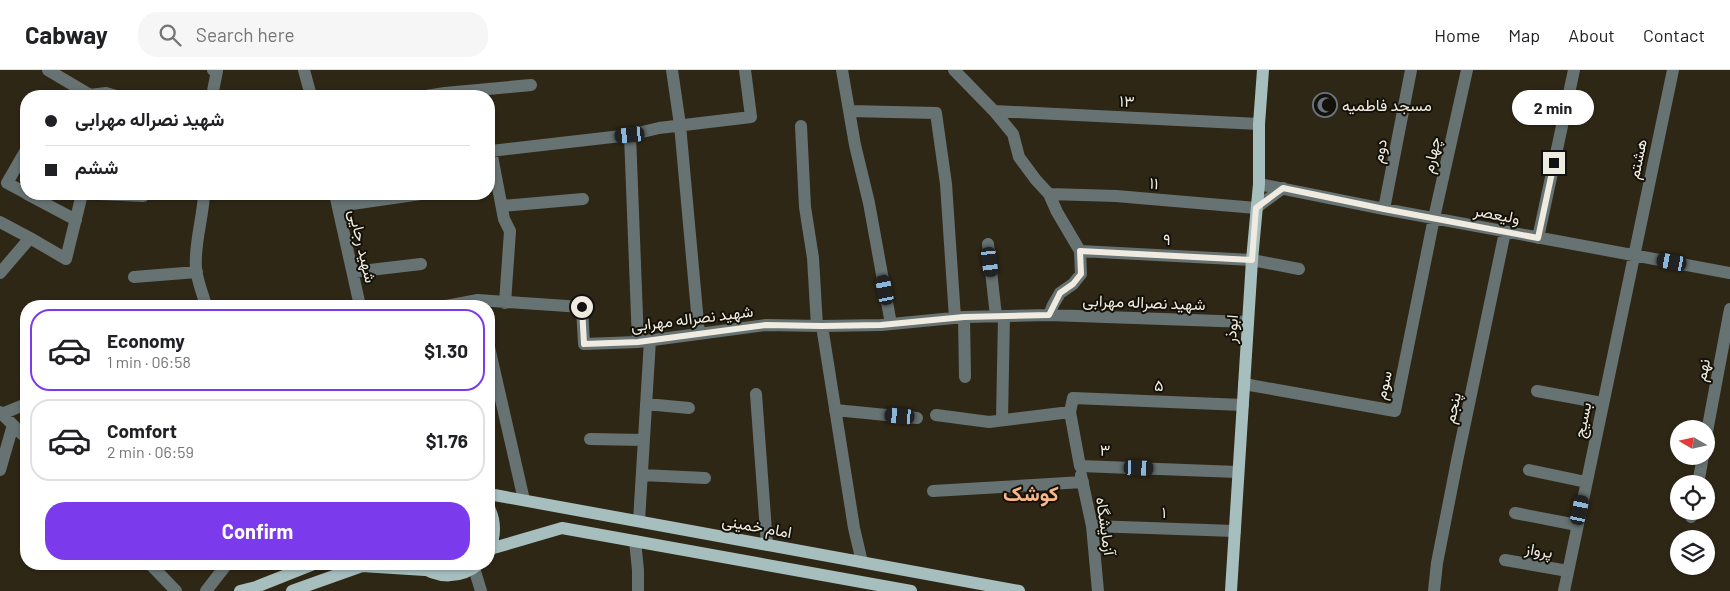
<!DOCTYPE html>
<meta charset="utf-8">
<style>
body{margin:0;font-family:Barlow,Vazirmatn,sans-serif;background:#f6f6f6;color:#202124;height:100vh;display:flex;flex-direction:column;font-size:19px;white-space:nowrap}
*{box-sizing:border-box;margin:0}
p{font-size:16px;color:#757577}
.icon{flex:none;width:28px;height:28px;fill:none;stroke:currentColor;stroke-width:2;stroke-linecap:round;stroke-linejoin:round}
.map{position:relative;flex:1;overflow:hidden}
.drawer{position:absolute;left:20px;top:230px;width:475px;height:270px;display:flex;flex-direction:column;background:#fff;border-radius:20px;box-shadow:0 1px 4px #0004}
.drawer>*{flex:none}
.top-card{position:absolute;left:20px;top:20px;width:475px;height:110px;border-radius:20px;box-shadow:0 1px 4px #0004;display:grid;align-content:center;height:110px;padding:0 25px;background:#fff}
.needle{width:32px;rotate:279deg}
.fabs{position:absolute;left:1670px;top:350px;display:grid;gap:10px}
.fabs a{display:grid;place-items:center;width:45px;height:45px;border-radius:50%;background:#fff;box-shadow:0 1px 4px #0004;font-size:25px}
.end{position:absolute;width:22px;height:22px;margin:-11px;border:6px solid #f0ebe0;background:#111;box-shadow:0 0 0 2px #111}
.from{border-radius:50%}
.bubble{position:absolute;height:35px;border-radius:18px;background:#fff;box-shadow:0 1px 4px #0004;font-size:16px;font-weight:700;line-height:35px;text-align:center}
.car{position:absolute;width:15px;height:30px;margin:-15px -8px;border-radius:6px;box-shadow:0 0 4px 1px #0007;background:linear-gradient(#222 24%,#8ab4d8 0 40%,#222 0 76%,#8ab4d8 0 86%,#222 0)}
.top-card b{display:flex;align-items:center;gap:18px;height:48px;font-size:19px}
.top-card b+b{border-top:1px solid #e0e0e0}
.top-card i{width:12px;height:12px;background:#202124}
ul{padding:9px 0 0;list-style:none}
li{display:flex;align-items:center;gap:15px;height:82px;margin:0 10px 8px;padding:0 15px;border:2px solid #e0e0e0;border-radius:20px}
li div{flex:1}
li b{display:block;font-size:19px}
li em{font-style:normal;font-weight:700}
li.current{border-color:#7c3aed}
li>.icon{width:45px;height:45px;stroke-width:1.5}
.cta{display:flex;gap:10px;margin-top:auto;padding:10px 25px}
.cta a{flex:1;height:58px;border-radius:20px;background:#7c3aed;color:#fff;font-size:20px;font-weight:700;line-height:58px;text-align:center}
header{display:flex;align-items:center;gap:30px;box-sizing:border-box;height:70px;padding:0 25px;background:#fff;border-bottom:1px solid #e0e0e0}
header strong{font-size:24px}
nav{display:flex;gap:28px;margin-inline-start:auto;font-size:18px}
.search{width:350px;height:45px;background:#f6f6f6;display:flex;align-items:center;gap:12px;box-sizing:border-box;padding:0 18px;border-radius:20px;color:#757577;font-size:19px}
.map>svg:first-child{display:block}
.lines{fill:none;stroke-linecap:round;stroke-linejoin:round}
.minor{stroke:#677373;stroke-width:12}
.major{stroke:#a6bfbe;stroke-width:12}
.route{stroke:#f0ebe0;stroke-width:6}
.labels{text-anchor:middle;stroke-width:4;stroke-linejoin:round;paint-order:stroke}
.street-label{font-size:16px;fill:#f0ebe0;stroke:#141109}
.poi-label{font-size:16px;fill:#f0ebe0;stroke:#141109;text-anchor:start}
.district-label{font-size:21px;font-weight:bold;fill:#f9b687;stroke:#141109}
</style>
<header>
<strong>Cabway</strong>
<div class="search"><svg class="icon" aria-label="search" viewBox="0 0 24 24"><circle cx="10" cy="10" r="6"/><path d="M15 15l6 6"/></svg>Search here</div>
<nav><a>Home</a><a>Map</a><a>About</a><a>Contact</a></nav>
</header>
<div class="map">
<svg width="1730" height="521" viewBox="0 0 1730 521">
<rect width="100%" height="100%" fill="#2f2716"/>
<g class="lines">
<!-- minor -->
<path class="minor" d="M48,0l42,25 16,-2 10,3
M304,0l7,26
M672,0l8,55 19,209
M842,0l13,75 14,58 22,121
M954,0l40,41 19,23 6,23 17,23 13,14 8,18 23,39 1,23 -8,10 -13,9 -7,12 -4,10
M212,26l5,-25 -4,-1
M426,26l19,-3 86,-8
M849,41l87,2 10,71 9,134
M994,41l265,13
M801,56l4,81 8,51 4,68
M630,65l8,207
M26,80l-19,33 19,10
M1259,114l125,25 346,64
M27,124l49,26
M99,124l44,2 1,-2
M204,124c-1,24 -10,50 -8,74 1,13 7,26 10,38
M335,124l25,112
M1049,124l67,2 140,12 27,-20
M338,136l83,-12
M502,136l81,-7
M1384,139l27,-139
M0,152l30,16
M1538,168l36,-168
M988,174l8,72
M1080,181l172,9 47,9
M353,202l68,-8
M0,203l30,-35 36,21 16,-65
M134,207l63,-5
M505,233l5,-72 -6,-12 -13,-68 139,-16 29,-7 92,-11 -6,-47
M446,236l32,-6 104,7 2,37 54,-2 128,-17 56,1 59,-1 83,-8 85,-2 199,7
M964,247l1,60
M822,256l32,202 8,34
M489,277l35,153
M1244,314l151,27 39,-193 33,-148
M1537,321l65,12
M756,324l11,151
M646,334l43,4
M835,340l82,8
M0,342l26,26
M1070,342l3,-14 170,7
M2,344l24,-10
M936,345l53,7 81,-10 10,54 158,6
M1002,350l2,-104
M1706,367l24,-128
M590,369l54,1
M0,400l13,-45
M1529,400l57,12
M642,405l63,3
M1081,405l11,51 6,65
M1698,414l5,-28
M933,421l150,-9
M1515,443l62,12
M1691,447l1,-6
M639,451l11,-181
M1092,456l143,5
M635,471l3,29v21
M1505,490l63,11
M150,494l26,27
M474,498l7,23
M206,521l21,-27
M1434,521l3,-28 20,-102 48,-229
M1564,521l109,-521"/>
<!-- major -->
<path class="major" d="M489,424l530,97
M489,438c7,14 6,29 0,43
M490,479l72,-21 349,63
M419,495c18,14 42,14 60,-1
M240,521l16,-4 58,-23
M292,521l70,-25 63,4
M1231,521l21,-331 7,-76v-60l4,-54"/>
</g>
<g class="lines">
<!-- route -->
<path class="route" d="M582,237l2,37 54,-2 128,-17 56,1 59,-1 83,-8 85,-2 11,-22 13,-9 8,-10 -1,-23 172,9 4,-52 27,-20 101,21 154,29 16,-75"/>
</g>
<!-- icons -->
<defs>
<symbol id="mosque-ring" viewBox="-11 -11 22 22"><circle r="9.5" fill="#141109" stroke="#6b7280" stroke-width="1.5"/><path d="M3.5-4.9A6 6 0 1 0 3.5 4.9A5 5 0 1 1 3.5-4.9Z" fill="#6b7280"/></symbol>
</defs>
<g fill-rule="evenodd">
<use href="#mosque-ring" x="1311" y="21" width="28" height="28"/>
</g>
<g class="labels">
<!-- street labels -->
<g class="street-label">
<text transform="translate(1127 31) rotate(3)" y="6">۱۳</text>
<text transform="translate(1379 81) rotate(-79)" y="6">دوم</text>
<text transform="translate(1431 85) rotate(-78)" y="6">چهارم</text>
<text transform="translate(1637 89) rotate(-78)" y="6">هشتم</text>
<text transform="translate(1154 113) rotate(5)" y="6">۱۱</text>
<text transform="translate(1497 144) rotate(11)" y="6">ولیعصر</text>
<text transform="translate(1167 169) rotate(3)" y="6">۹</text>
<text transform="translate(363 176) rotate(77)" y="6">شهید رجایی</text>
<text transform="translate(1144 232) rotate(2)" y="6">شهید نصراله مهرابی</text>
<text transform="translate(692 248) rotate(-7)" y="6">شهید نصراله مهرابی</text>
<text transform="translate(1231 259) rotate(-86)" y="6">ابوذر</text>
<text transform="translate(1702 300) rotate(-79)" y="6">نهم</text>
<text transform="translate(1159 315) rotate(2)" y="6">۵</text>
<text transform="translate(1383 315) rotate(-77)" y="6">سوم</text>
<text transform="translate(1452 338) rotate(-78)" y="6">پنجم</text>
<text transform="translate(1582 350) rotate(-78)" y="6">بسیج</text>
<text transform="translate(1105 380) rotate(2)" y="6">۳</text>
<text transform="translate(1164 442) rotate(2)" y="6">۱</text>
<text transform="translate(757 456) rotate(10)" y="6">امام خمینی</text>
<text transform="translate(1106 456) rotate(82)" y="6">آزمایشگاه</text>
<text transform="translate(1539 480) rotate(10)" y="6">پرواز</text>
</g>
<!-- poi labels -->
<g class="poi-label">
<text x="1342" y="41">مسجد فاطمیه</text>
</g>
<!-- district labels -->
<g class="district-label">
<text x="1031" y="431">کوشک</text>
</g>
</g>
</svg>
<div class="fabs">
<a><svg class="needle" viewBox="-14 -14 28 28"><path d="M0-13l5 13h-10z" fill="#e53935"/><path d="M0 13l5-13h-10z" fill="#757577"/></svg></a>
<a><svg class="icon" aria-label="locate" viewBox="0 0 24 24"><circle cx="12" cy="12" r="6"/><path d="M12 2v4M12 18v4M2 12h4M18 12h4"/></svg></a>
<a><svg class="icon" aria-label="layers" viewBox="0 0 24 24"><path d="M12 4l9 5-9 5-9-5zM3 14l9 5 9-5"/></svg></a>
</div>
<i class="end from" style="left:582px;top:237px"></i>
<i class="end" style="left:1554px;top:93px"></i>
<div class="bubble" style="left:1512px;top:20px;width:82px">2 min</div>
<i class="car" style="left:630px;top:65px;rotate:264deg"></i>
<i class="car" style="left:990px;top:192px;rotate:173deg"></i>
<i class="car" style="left:1672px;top:192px;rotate:280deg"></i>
<i class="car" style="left:885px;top:220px;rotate:349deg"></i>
<i class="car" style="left:900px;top:346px;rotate:275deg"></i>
<i class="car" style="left:1139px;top:398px;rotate:92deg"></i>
<i class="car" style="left:1580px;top:440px;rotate:12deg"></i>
<div class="top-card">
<b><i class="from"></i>شهید نصراله مهرابی</b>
<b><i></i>ششم</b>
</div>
<section class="drawer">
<ul>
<li class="current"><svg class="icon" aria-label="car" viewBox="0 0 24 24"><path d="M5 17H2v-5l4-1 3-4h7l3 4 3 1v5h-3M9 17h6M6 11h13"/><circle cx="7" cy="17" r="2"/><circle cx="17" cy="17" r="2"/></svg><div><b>Economy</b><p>1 min · 06:58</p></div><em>$1.30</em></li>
<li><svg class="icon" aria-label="car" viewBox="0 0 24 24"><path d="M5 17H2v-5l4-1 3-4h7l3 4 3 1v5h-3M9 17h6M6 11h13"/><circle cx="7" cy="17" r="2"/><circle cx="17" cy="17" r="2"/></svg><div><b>Comfort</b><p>2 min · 06:59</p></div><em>$1.76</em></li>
</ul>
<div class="cta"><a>Confirm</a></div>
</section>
</div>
